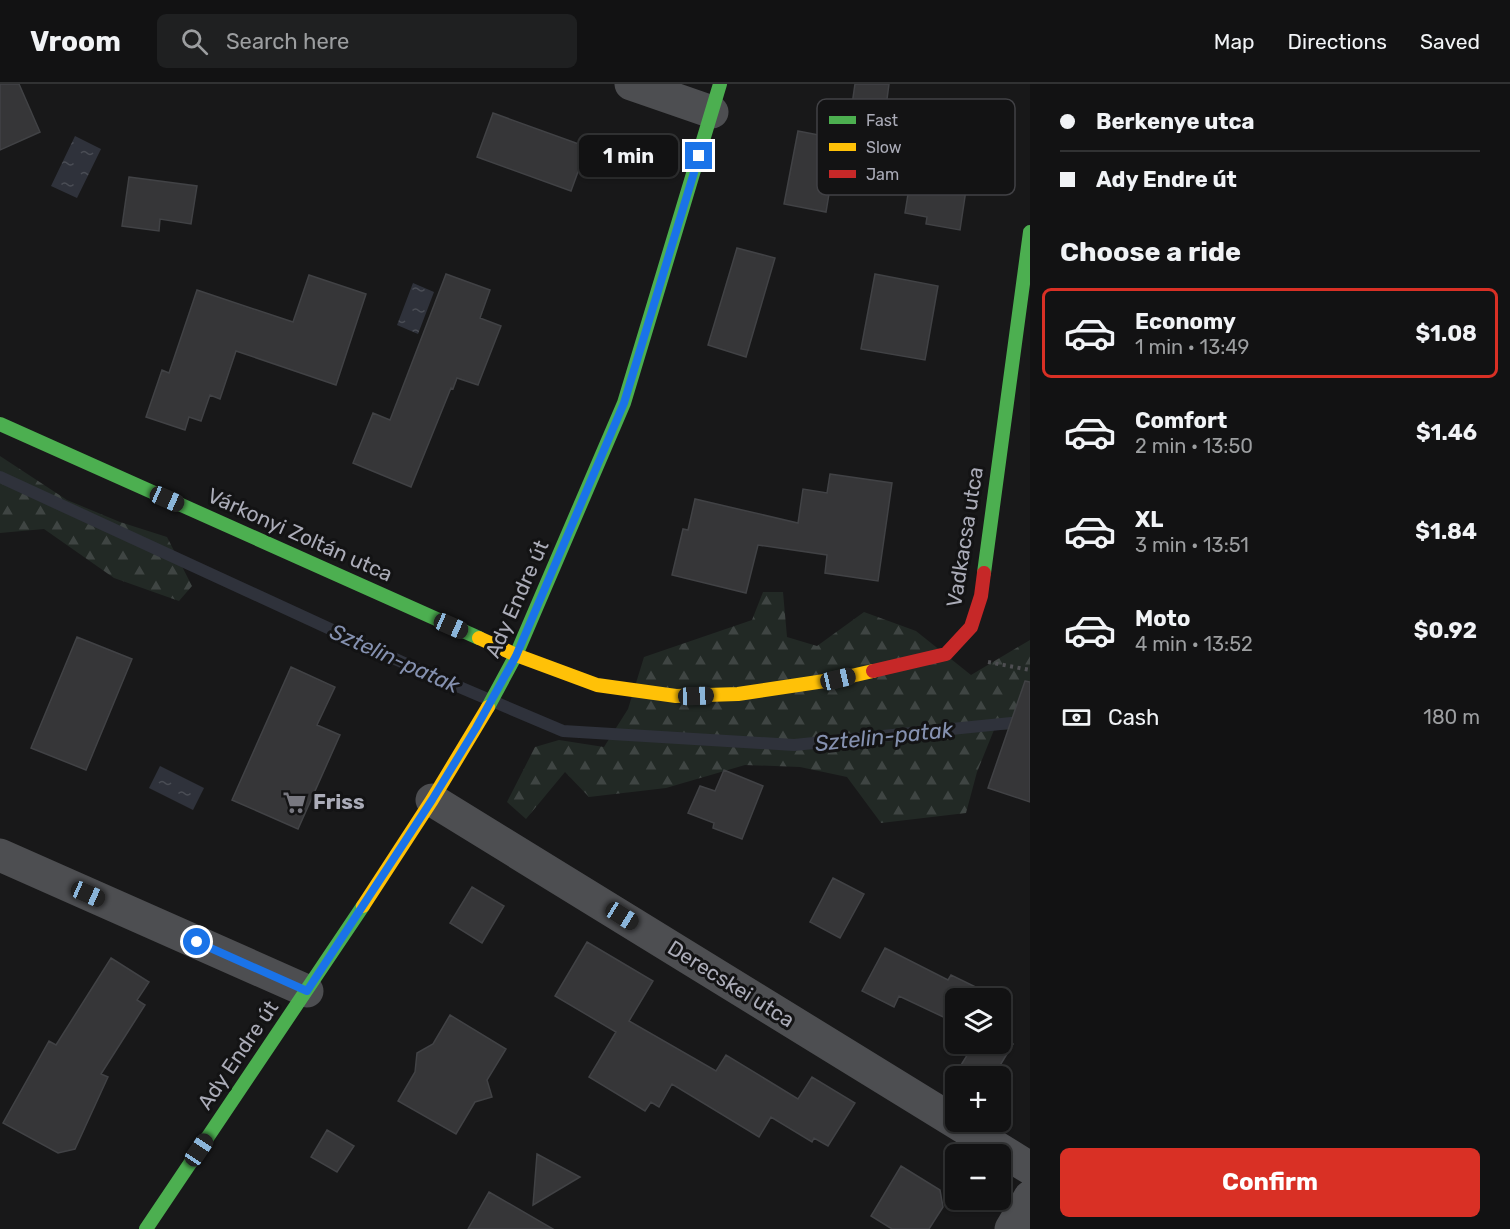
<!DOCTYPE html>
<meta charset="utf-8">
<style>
body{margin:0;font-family:Rubik,sans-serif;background:#1f2021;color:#f1f3f6;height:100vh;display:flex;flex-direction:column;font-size:22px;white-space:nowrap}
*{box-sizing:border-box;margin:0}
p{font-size:20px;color:#9c9ea0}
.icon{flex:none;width:33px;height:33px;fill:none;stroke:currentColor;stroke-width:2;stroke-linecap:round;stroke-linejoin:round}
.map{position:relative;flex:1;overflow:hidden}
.sheet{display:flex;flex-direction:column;background:#121213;width:480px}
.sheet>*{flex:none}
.banner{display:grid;align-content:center;height:132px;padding:0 30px;background:#121213}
.fabs{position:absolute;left:945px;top:904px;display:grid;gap:12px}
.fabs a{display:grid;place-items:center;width:66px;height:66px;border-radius:9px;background:#121213;box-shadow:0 2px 4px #0004,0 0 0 2px #313233;font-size:30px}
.end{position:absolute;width:27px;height:27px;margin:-14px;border:8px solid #1a73e8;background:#fff;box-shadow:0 0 0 3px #fff}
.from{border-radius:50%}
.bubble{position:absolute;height:42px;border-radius:9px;background:#121213;box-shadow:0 2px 4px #0004,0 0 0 2px #313233;font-size:20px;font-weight:700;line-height:42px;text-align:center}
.car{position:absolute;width:18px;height:36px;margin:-18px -9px;border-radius:8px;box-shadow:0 0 4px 2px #0007;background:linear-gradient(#222 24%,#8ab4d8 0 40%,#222 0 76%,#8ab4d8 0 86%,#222 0)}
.banner b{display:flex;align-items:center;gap:21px;height:57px;font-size:22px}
.banner b+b{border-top:2px solid #313233}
.banner i{width:15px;height:15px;background:#f1f3f6}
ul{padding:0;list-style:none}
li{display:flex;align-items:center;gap:18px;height:90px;margin:0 12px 9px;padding:0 18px;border:3px solid transparent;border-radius:9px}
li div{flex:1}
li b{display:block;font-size:22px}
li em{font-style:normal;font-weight:700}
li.active{border-color:#d93025}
li>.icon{width:54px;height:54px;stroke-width:1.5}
h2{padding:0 30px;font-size:27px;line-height:72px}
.pay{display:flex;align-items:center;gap:15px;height:66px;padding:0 30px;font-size:22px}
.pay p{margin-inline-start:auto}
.primary-button{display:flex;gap:12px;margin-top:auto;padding:12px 30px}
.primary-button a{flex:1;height:69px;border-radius:9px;background:#d93025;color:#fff;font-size:24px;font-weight:700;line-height:69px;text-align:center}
header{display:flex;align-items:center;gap:36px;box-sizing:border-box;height:84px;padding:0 30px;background:#121213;border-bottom:2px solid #313233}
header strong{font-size:28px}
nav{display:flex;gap:33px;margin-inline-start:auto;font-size:21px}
.search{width:420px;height:54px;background:#1f2021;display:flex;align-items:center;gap:15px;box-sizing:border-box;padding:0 21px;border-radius:9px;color:#9c9ea0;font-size:22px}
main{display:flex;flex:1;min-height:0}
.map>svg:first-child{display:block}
.forest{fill:url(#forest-firs)}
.water{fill:url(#water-ripples)}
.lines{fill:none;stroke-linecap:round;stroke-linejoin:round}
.stream{stroke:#2f323b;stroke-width:12}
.building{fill:#363638;stroke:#414245;stroke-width:1.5}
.path{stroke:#4e4e52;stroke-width:4;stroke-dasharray:3 4.5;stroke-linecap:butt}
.street{stroke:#4d4e51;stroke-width:33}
.fast{stroke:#4caf50;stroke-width:14}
.slow{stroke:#ffc107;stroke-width:14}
.jam{stroke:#c62828;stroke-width:14}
.route{stroke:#1a73e8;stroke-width:8}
.labels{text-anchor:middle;stroke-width:6;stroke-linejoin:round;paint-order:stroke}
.street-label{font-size:21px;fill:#abacb8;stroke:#131314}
.poi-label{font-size:21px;font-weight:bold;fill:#abacb8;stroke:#131314;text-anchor:start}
.water-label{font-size:22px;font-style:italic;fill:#8591b0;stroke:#131314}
.key{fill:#131314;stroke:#414145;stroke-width:1.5}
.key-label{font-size:16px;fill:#abacb8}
</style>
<header>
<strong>Vroom</strong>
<div class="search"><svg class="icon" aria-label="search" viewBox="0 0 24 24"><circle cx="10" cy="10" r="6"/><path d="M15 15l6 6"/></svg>Search here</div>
<nav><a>Map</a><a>Directions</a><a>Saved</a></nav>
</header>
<main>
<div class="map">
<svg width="1030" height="1145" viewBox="0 0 1030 1145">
<defs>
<pattern id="forest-firs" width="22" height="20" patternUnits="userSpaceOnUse" patternTransform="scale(1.5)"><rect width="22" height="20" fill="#222925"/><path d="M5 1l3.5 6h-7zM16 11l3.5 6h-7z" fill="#3f4543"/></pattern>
<pattern id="water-ripples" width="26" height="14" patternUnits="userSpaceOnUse" patternTransform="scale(1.5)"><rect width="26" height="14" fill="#2f323b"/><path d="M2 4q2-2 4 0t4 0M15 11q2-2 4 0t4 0" fill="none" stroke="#4a4d55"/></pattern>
</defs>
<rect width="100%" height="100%" fill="#181819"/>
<!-- forest -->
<path class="forest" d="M0,372l67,44 53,22 47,15 25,49 -13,15 -65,-23 -70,-49 -44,4z
M763,508h20l4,45 30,9 47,-34 52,19 55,44 59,-35v89l-36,1 -17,42 -11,41 -85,10 -34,-46 -47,-10 -55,-2 -79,23 -77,9 -24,-25 -39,47 -19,-17 28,-55 24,-7 45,7 24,-38 16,-52 108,-37z"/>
<!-- water -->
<path class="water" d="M75,52l26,13 -24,49 -26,-12z
M413,199l21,9 -16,42 -21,-9z
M160,682l44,22 -11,22 -44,-22z"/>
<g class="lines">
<!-- stream -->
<path class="stream" d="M0,393l417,192 146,62 231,14 236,-24"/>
</g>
<!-- building -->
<path class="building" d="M0,0h19l21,48 -40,18z
M855,0h34l-9,68 -34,-6z
M493,29l94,34 -16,44 -94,-34z
M798,47l47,9 -9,49 -6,-1 -4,24 -42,-8z
M915,67l48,8 -2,10 8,1 -9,60 -34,-6 1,-7 -22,-4z
M129,93l68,9 -6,38 -31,-5 -1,12 -37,-5z
M737,164l38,10 -29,99 -38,-12z
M446,190l44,16 -10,28 21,8 -23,59 -21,-7 -4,11 -2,-1 -40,99 -58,-24 20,-50 17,7z
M875,190l63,12 -13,74 -64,-11z
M309,191l57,19 -30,91 -100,-34 -16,48 -10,-4 -9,26 -12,-4 -4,13 -39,-13 16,-47 7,3 28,-83 96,32z
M830,390l62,9 -14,98 -53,-8 2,-18 -69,-10 -12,48 -74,-18 11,-46 5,1 7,-31 103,24 5,-34 24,4z
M77,553l55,22 -46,111 -55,-22z
M291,583l44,20 -18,38 23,10 -42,94 -66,-29z
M1025,597l5,1v120l-42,-14z
M724,686l39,16 -21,53 -29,-11 1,-5 -26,-10 12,-27 15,5z
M833,794l31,16 -24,44 -30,-16z
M472,803l32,19 -22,37 -32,-20z
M587,858l66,39 -24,40 87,50 10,-16 72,44 14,-22 43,26 -27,43 -14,-8 -2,4 -41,-25 -12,20 -87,-53 -13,23 -8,-5 -6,9 -56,-34 27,-45 -61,-36z
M885,864l63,32 3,-5 31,15 -5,9h-21v24l-57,-27 -5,11 -32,-16z
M111,874l38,24 -12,18 8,5 -44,69 7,3 -33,72 -17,4 -55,-30 46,-82 7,4z
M450,931l56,34 -19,31 5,17 -17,5 -19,32 -58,-33 17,-29 2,-19 16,-9z
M1000,953l13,7 -20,33h-13l-19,-12 13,-21h26z
M327,1046l27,16 -17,26 -26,-15z
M537,1070l43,23 -47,28z
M901,1082l39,24 3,17 -14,22h-37l-21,-13z
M489,1108l64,37h-85z"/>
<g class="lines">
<!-- path -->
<path class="path" d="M988,578l42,8"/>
<!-- street -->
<path class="street" d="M631,0l81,28
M432,716l598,368
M0,771l307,136
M1011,1145l19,-32"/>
<!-- fast -->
<path class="fast" d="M0,340l479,214
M984,489l46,-341
M488,623l28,-52 108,-252 96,-319
M146,1145l217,-323"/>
<!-- slow -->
<path class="slow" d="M479,554l37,17 81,30 79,11 62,-2 100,-15 35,-8
M363,822l69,-106 56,-93"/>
<!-- jam -->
<path class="jam" d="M873,587l73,-17 25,-27 10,-31 3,-23"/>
</g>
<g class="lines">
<!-- route -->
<path class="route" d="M197,858l110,49 125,-191 44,-72 40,-72 108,-253 75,-247"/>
</g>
<!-- icons -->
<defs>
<symbol id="supermarket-bare" viewBox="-9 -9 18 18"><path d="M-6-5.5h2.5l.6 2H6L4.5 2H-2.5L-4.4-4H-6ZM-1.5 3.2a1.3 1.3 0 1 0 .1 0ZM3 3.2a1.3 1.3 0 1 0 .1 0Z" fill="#787880" stroke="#131314" stroke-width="2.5" paint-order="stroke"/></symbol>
</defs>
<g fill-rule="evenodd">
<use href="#supermarket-bare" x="278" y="702" width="33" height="33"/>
</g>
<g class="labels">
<!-- street labels -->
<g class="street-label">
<text transform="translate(300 451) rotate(24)" y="7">Várkonyi Zoltán utca</text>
<text transform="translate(965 453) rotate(-81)" y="7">Vadkacsa utca</text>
<text transform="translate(517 515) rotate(-66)" y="7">Ady Endre út</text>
<text transform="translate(731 900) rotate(32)" y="7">Derecskei utca</text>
<text transform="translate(238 971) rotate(-56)" y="7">Ady Endre út</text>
</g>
<!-- poi labels -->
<g class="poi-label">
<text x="313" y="725">Friss</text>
</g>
<!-- water labels -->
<g class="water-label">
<text transform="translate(395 574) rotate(24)" y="8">Sztelin-patak</text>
<text transform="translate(884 652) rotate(-6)" y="8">Sztelin-patak</text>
</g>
</g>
<!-- legend -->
<rect x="817" y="15" width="198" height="96" rx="9" class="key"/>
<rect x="829" y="32" width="27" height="8" fill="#4caf50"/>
<rect x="829" y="59" width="27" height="8" fill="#ffc107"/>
<rect x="829" y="86" width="27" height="8" fill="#c62828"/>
<g class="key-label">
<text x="866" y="42">Fast</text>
<text x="866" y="69">Slow</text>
<text x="866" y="96">Jam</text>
</g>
</svg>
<div class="fabs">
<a><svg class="icon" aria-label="layers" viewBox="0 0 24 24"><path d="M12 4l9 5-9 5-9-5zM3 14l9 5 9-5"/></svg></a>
<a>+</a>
<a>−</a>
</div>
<i class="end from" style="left:197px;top:858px"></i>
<i class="end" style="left:699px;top:72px"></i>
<div class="bubble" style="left:579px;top:51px;width:99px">1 min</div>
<i class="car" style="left:167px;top:415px;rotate:114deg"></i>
<i class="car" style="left:451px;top:542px;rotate:114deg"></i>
<i class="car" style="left:838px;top:595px;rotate:77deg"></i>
<i class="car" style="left:696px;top:612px;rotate:88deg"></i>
<i class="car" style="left:88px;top:810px;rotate:114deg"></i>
<i class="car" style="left:622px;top:832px;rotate:122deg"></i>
<i class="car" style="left:199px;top:1066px;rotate:34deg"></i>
</div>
<section class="sheet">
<div class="banner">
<b><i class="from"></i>Berkenye utca</b>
<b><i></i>Ady Endre út</b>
</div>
<h2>Choose a ride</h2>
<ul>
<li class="active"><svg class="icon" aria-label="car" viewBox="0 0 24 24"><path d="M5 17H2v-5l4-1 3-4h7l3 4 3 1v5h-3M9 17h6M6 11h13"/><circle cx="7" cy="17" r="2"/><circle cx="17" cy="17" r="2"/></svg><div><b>Economy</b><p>1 min · 13:49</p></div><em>$1.08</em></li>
<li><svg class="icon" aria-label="car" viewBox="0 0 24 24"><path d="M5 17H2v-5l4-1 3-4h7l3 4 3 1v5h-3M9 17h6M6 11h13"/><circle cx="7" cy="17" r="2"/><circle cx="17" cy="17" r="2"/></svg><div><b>Comfort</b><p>2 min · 13:50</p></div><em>$1.46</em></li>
<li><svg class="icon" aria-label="car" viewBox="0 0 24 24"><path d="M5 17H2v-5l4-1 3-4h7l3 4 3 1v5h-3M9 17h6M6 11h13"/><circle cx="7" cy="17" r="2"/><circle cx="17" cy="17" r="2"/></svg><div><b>XL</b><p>3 min · 13:51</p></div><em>$1.84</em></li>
<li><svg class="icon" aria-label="car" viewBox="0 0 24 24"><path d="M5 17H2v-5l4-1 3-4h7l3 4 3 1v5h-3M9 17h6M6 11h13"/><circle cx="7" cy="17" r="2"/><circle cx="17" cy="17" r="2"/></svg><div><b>Moto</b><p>4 min · 13:52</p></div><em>$0.92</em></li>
</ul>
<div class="pay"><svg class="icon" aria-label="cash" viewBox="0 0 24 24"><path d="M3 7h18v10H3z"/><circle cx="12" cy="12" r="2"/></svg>Cash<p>180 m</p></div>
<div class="primary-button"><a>Confirm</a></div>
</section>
</main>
